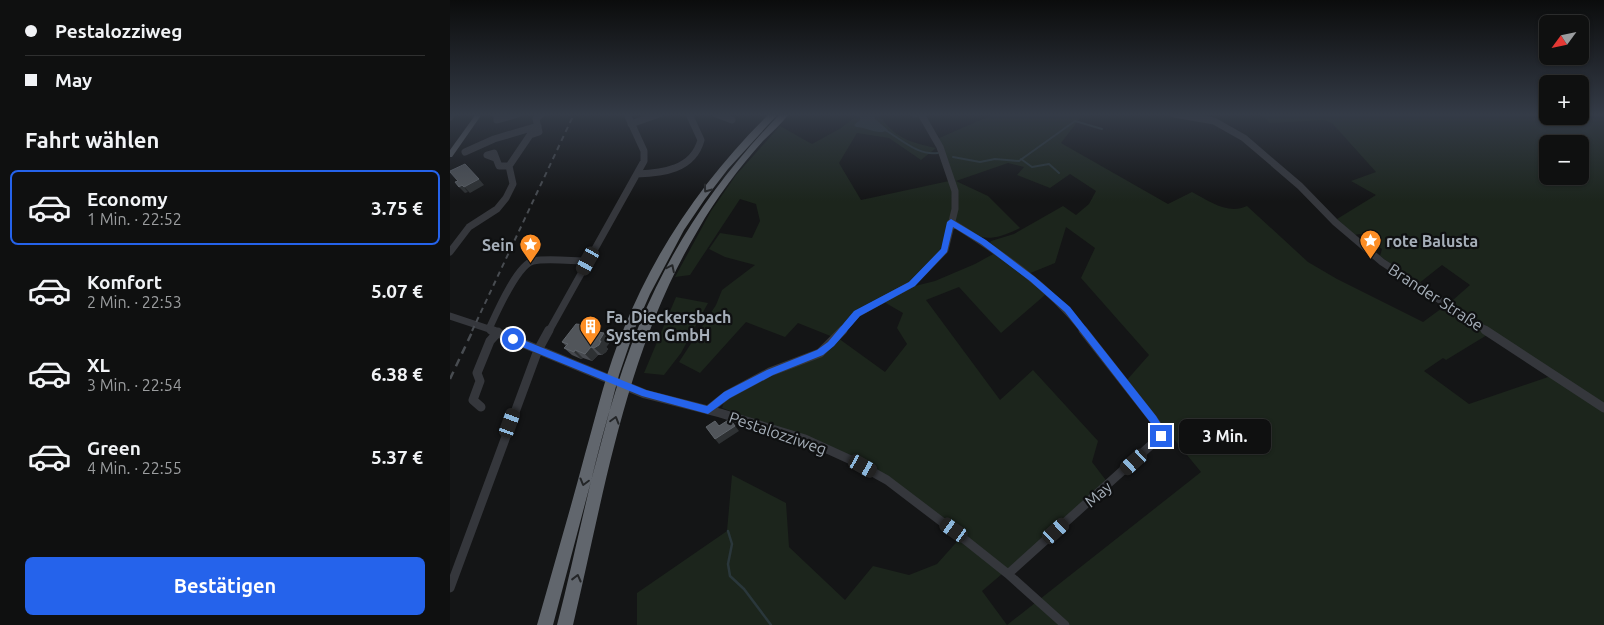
<!DOCTYPE html>
<html lang="de">
<meta charset="utf-8">
<style>
body{margin:0;font-family:Ubuntu,sans-serif;background:#181919;color:#f1f3f6;height:100vh;display:flex;flex-direction:column;font-size:19px;white-space:nowrap}
*{box-sizing:border-box;margin:0}
p{font-size:16px;color:#9b9d9f}
.icon{flex:none;width:28px;height:28px;fill:none;stroke:currentColor;stroke-width:2;stroke-linecap:round;stroke-linejoin:round}
.map{position:relative;flex:1;overflow:hidden}
.panel{display:flex;flex-direction:column;background:#0f1010;width:450px}
.panel>*{flex:none}
.top-card{display:grid;align-content:center;height:110px;padding:0 25px;background:#0f1010}
.needle{width:32px;rotate:237deg}
.controls{position:absolute;left:1089px;top:15px;display:grid;gap:10px}
.controls a{display:grid;place-items:center;width:50px;height:50px;border-radius:8px;background:#0f1010;box-shadow:0 1px 4px #0004,0 0 0 1px #2f3030;font-size:25px}
.end{position:absolute;width:22px;height:22px;margin:-11px;border:6px solid #2563eb;background:#fff;box-shadow:0 0 0 2px #fff}
.from{border-radius:50%}
.bubble{position:absolute;height:35px;border-radius:8px;background:#0f1010;box-shadow:0 1px 4px #0004,0 0 0 1px #2f3030;font-size:16px;font-weight:700;line-height:35px;text-align:center}
.car{position:absolute;width:15px;height:30px;margin:-15px -8px;border-radius:6px;box-shadow:0 0 4px 1px #0007;background:linear-gradient(#222 24%,#8ab4d8 0 40%,#222 0 76%,#8ab4d8 0 86%,#222 0)}
.top-card b{display:flex;align-items:center;gap:18px;height:48px;font-size:19px}
.top-card b+b{border-top:1px solid #2f3030}
.top-card i{width:12px;height:12px;background:#f1f3f6}
ul{padding:0;list-style:none}
li{display:flex;align-items:center;gap:15px;height:75px;margin:0 10px 8px;padding:0 15px;border:2px solid transparent;border-radius:8px}
li div{flex:1}
li b{display:block;font-size:19px}
li em{font-style:normal;font-weight:700}
li.current{border-color:#2563eb}
li>.icon{width:45px;height:45px;stroke-width:1.5}
h2{padding:0 25px;font-size:22px;line-height:60px}
.action{display:flex;gap:10px;margin-top:auto;padding:10px 25px}
.action a{flex:1;height:58px;border-radius:8px;background:#2563eb;color:#fff;font-size:20px;font-weight:700;line-height:58px;text-align:center}
main{display:flex;flex:1;min-height:0}
.map>svg:first-child{display:block}
.green{fill:#1c251c;fill-rule:evenodd}
.water{fill:#2a373b}
.lines{fill:none;stroke-linecap:round;stroke-linejoin:round}
.stream-far1{stroke:#2a373b;stroke-width:2}
.stream{stroke:#2a373b;stroke-width:2.5}
.minor-far1{stroke:#35373c;stroke-width:7}
.minor{stroke:#35373c;stroke-width:9}
.major{fill:#51555b;fill-rule:evenodd}
.highway{fill:#61666d;fill-rule:evenodd}
.rail-far1{stroke:#484c51;stroke-width:2;stroke-dasharray:5.5 4.5;stroke-linecap:butt}
.rail{stroke:#484c51;stroke-width:2.5;stroke-dasharray:8 6;stroke-linecap:butt}
.wall{fill:#474a4f}
.shaded-wall{fill:#2e3133}
.building{fill:#51555a;stroke:#5e6369}
.oneway{stroke:#242628}
.route{fill:#2563eb}
.labels{text-anchor:middle;stroke-width:4.5;stroke-linejoin:round;paint-order:stroke}
.poi-label{font-size:16px;font-weight:bold;fill:#a5aeb8;stroke:#0f1011;text-anchor:start}
.street-label{font-size:16px;fill:#a5aeb8;stroke:#0f1011}
</style>
<main>
<section class="panel">
<div class="top-card">
<b><i class="from"></i>Pestalozziweg</b>
<b><i></i>May</b>
</div>
<h2>Fahrt wählen</h2>
<ul>
<li class="current"><svg class="icon" aria-label="car" viewBox="0 0 24 24"><path d="M5 17H2v-5l4-1 3-4h7l3 4 3 1v5h-3M9 17h6M6 11h13"/><circle cx="7" cy="17" r="2"/><circle cx="17" cy="17" r="2"/></svg><div><b>Economy</b><p>1 Min. · 22:52</p></div><em>3.75 €</em></li>
<li><svg class="icon" aria-label="car" viewBox="0 0 24 24"><path d="M5 17H2v-5l4-1 3-4h7l3 4 3 1v5h-3M9 17h6M6 11h13"/><circle cx="7" cy="17" r="2"/><circle cx="17" cy="17" r="2"/></svg><div><b>Komfort</b><p>2 Min. · 22:53</p></div><em>5.07 €</em></li>
<li><svg class="icon" aria-label="car" viewBox="0 0 24 24"><path d="M5 17H2v-5l4-1 3-4h7l3 4 3 1v5h-3M9 17h6M6 11h13"/><circle cx="7" cy="17" r="2"/><circle cx="17" cy="17" r="2"/></svg><div><b>XL</b><p>3 Min. · 22:54</p></div><em>6.38 €</em></li>
<li><svg class="icon" aria-label="car" viewBox="0 0 24 24"><path d="M5 17H2v-5l4-1 3-4h7l3 4 3 1v5h-3M9 17h6M6 11h13"/><circle cx="7" cy="17" r="2"/><circle cx="17" cy="17" r="2"/></svg><div><b>Green</b><p>4 Min. · 22:55</p></div><em>5.37 €</em></li>
</ul>
<div class="action"><a>Bestätigen</a></div>
</section>
<div class="map">
<svg width="1154" height="625" viewBox="0 0 1154 625">
<rect width="100%" height="100%" fill="#141516"/>
<!-- green -->
<path class="green" d="M409,114h20c15,24 30,28 57,34l-15,12 -32,-22 -32,-5 -18,30 22,37 88,-19 -12,-42 57,-25h82l5,3 -20,26 107,61 24,-12c17,9 36,23 55,14l61,56 29,17 86,43 30,-22 17,-15 -28,-20 -24,19 -38,-28 2,-7 -22,-15 -6,1 -17,-16 39,-24 -25,-14 25,-9 -44,-49 -8,-3 -54,3 -9,-9h286l1,2 56,-2v511h-967v-32l90,-62 5,-56 54,28 3,44 56,53 28,-34 36,9 28,-11 25,-28 -98,-75 -33,-14 -109,-39 3,-9 64,-31 49,-30 47,34 22,-28 -10,-16 6,-15 -19,-11 27,-15 24,-6 40,-17 20,-11 49,39 1,3 -44,38 -42,-46 -33,13 74,100 33,-30 65,71 -6,21 16,21 -126,108 25,34 194,-153 -75,-91 23,-26 -68,-77 14,-30 -29,-21 -11,36 -27,11 -38,-31 1,-2 23,-7 49,-28 13,9 13,-11 7,-13 -26,-17 -20,14 -33,-13 7,-8 -16,-4 -52,18 32,15 32,32c-35,17 -40,10 -72,-6l-6,26 -25,29 -9,8 -43,21 -32,31 -35,-14 -13,14 -39,-15 -46,51 -21,-11 37,-57 6,-15 33,-25 -30,-8 -16,-8 11,-16 32,5 8,-17 -4,-17 -16,-5 -50,76 -15,2 36,-66 25,-36 44,-49 32,18 29,-16zM1098,144h32v32h-32zM1037,335l64,41 -82,28 -45,-33 19,-13 3,2z
M226,297l32,6 -27,50 -17,22 -20,-2z"/>
<!-- water -->
<path class="water" d="M410,114h14l1,5 13,11c-9,6 -22,-3 -32,-3l-2,-2 6,-5z"/>
<g class="lines">
<!-- stream-far1 -->
<path class="stream-far1" d="M435,130c16,9 33,26 53,23
M503,157l27,5 15,-3 24,2 56,-40 27,8
M571,159l11,8 17,-3 10,9"/>
<!-- stream -->
<path class="stream" d="M278,531l4,13 -4,20 2,12 14,13 27,36"/>
<!-- minor-far1 -->
<path class="minor-far1" d="M266,114l16,6
M724,114l40,7 30,17 56,48 35,36 47,40 105,69
M62,115l-15,1v4l21,-6
M0,117l2,-3
M181,124l28,-10
M15,152l29,-13 44,-13
M45,158l-8,-3 7,-2 5,13h10
M187,174c25,-1 56,-4 64,-34l-12,-26
M501,222c48,30 98,64 133,109
M0,252l19,-25 28,-18 9,-11 7,-14 -4,-18 21,-31 9,-3 -3,-13 5,-5
M0,316l45,15
M39,329c7,-15 28,-64 44,-68 13,-3 40,0 55,0
M99,331l95,-170v-10l-17,-37
M392,331l15,-17 55,-30 33,-34 10,-41v-18l-15,-44 -19,-33"/>
<!-- minor -->
<path class="minor" d="M41,330l154,64 75,19 85,26 46,21 36,20 67,51 54,43 57,51
M1035,330l119,78
M31,407l-8,-7 7,-19 -3,-8 13,-32 8,-9
M258,410l19,-15 43,-23 50,-19 23,-23
M558,574l153,-138 -1,-7 -7,-10 -70,-89
M0,588l88,-238 11,-20"/>
<!-- major -->
<path class="major" d="M26,114h6l-30,43h-2v-7z"/>
<!-- highway -->
<path class="highway" d="M319,114h9l-50,55 -23,30 -21,31 -34,64 -15,34 -16,47 -66,250h-16c16,-57 33,-114 48,-171 12,-42 22,-86 39,-126 33,-82 83,-153 145,-214z
M330,114h9c-8,10 -17,18 -26,27 -24,27 -47,57 -65,89 -72,120 -93,260 -125,395h-16c26,-101 43,-206 83,-302 33,-80 80,-148 140,-209z"/>
<!-- rail-far1 -->
<path class="rail-far1" d="M22,331l102,-217"/>
<!-- rail -->
<path class="rail" d="M0,379l23,-49"/>
</g>
<!-- wall -->
<path class="wall" d="M150,332l11,9 -5,6 2,2 -2,3 -4,3h-4l-6,6 -9,-3 -2,1 -9,-4 -8,-7 2,-2 -4,-4z"/>
<!-- shaded-wall -->
<path class="shaded-wall" d="M463,114h4v3l-4,1z
M29,179l5,6 -14,8 -6,-6z
M12,185l6,7 -3,1 -6,-6z
M145,326l7,8 -10,-3z
M154,333l7,8 -5,6 2,2 -2,3 -4,3 -8,-7z
M141,347l7,8 -6,6 -7,-7z
M125,350l8,8 -2,1 -7,-7z
M280,419l9,12 -20,13 -4,-5z"/>
<!-- building -->
<path class="building" d="M15,164l14,15 -15,8 -2,-2 -3,2 -4,-5 3,-1 -8,-9v-1z
M126,324l19,2 -3,5 12,2 -5,8h2l-2,4 -5,3 -3,-1 -6,7 -10,-4 -1,2 -10,-4 4,-4 -6,-2z
M280,419l5,7 -20,13 -9,-12 9,-6 4,5z"/>
<!-- one-way arrows -->
<defs><path id="oneway-chevron" d="M-2-3.5L2.5 0L-2 3.5" fill="none" stroke-width="1.6" stroke-linecap="round" stroke-linejoin="round" transform="scale(1.25)"/></defs>
<g class="oneway">
<use href="#oneway-chevron" transform="translate(257 189) rotate(126)"/>
<use href="#oneway-chevron" transform="translate(221 268) rotate(-64)"/>
<use href="#oneway-chevron" transform="translate(165 420) rotate(-74)"/>
<use href="#oneway-chevron" transform="translate(134 482) rotate(105)"/>
<use href="#oneway-chevron" transform="translate(127 578) rotate(-76)"/>
</g>
<!-- sky -->
<linearGradient id="sky" x2="0" y2="1"><stop stop-color="#0b0c0c"/><stop offset="0.57" stop-color="#343b47"/><stop offset="1" stop-color="#343b47" stop-opacity="0"/></linearGradient>
<rect width="1154" height="201" fill="url(#sky)"/>
<!-- route -->
<path class="route" d="M501,219l35,21 49,37 35,30 86,109 8,13 1,10h-7l-3,-9 -5,-8 -85,-110 -35,-31 -49,-37 -28,-17 -6,25 -32,34 -55,30 -26,30 -11,9 -50,20 -43,23 -22,16 -66,-18 -132,-54 -1,-3 1,-2h6l130,53 61,16 17,-14 43,-22 50,-20 11,-8 26,-31 55,-29 32,-33 6,-27z"/>
<!-- icons -->
<defs>
<symbol id="sight-pin" viewBox="-11 -11 22 30"><path d="M0 17L-7.5 6A9.5 9.5 0 1 1 7.5 6Z" fill="#fd8e25" stroke="#0f1011"/><path d="M0-6L1.8-2.2L6-1.7L2.9 1.2L3.7 5.4L0 3.3L-3.7 5.4L-2.9 1.2L-6-1.7L-1.8-2.2Z" fill="#fff"/></symbol>
<symbol id="building-pin" viewBox="-11 -11 22 30"><path d="M0 17L-7.5 6A9.5 9.5 0 1 1 7.5 6Z" fill="#fd8e25" stroke="#0f1011"/><path d="M-4-6H4V6H1V3H-1V6H-4ZM-2.5-4.3h1.7v1.8h-1.7ZM.8-4.3h1.7v1.8H.8ZM-2.5-1h1.7V.8h-1.7ZM.8-1h1.7V.8H.8Z" fill="#fff"/></symbol>
</defs>
<g fill-rule="evenodd">
<use href="#sight-pin" x="908" y="228" width="25" height="34"/>
<use href="#sight-pin" x="68" y="232" width="25" height="34"/>
<use href="#building-pin" x="128" y="314" width="25" height="34"/>
</g>
<g class="labels">
<!-- poi labels -->
<g class="poi-label">
<text x="936" y="247">rote Balusta</text>
<text x="64" y="251" text-anchor="end">Sein</text>
<text x="156" y="323">Fa. Dieckersbach<tspan x="156" dy="18">System GmbH</tspan></text>
</g>
<!-- street labels -->
<g class="street-label">
<text transform="translate(986 297) rotate(33)" y="6">Brander Straße</text>
<text transform="translate(328 433) rotate(19)" y="6">Pestalozziweg</text>
<text transform="translate(648 494) rotate(-41)" y="6">May</text>
</g>
</g>
</svg>
<div class="controls">
<a><svg class="needle" viewBox="-14 -14 28 28"><path d="M0-13l5 13h-10z" fill="#e53935"/><path d="M0 13l5-13h-10z" fill="#9b9d9f"/></svg></a>
<a>+</a>
<a>−</a>
</div>
<i class="end from" style="left:63px;top:339px"></i>
<i class="end" style="left:711px;top:436px"></i>
<div class="bubble" style="left:729px;top:419px;width:92px">3 Min.</div>
<i class="car" style="left:138px;top:261px;rotate:209deg"></i>
<i class="car" style="left:60px;top:423px;rotate:20deg"></i>
<i class="car" style="left:684px;top:462px;rotate:228deg"></i>
<i class="car" style="left:413px;top:466px;rotate:119deg"></i>
<i class="car" style="left:504px;top:530px;rotate:305deg"></i>
<i class="car" style="left:606px;top:531px;rotate:48deg"></i>
</div>
</main>
